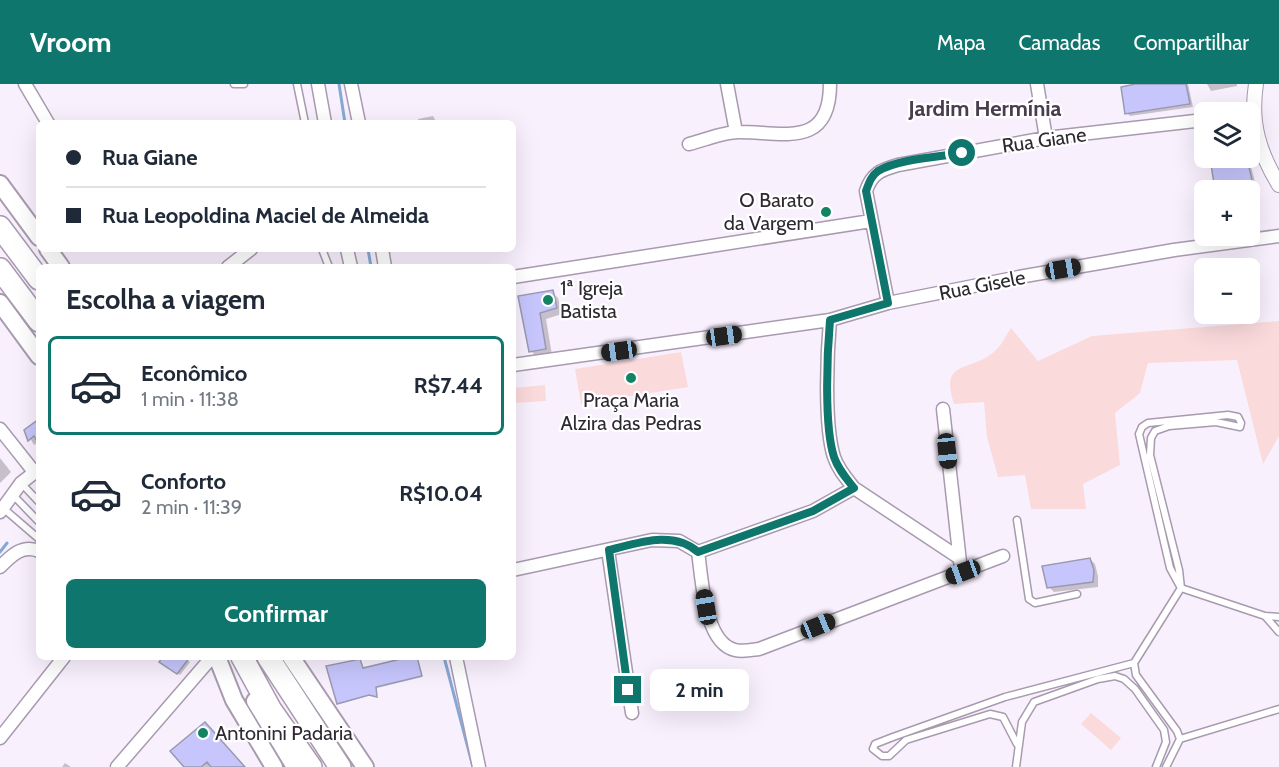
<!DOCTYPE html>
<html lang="pt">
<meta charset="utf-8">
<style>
body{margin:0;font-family:Cabin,sans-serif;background:#f2f2f3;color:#1f2937;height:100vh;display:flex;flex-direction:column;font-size:22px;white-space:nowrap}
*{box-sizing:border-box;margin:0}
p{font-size:20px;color:#747a83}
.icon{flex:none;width:33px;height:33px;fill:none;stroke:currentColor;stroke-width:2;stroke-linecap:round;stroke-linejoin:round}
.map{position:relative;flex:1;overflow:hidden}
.details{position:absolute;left:36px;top:180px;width:480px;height:396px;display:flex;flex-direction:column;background:#fff;border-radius:9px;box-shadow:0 6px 24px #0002}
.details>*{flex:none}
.hud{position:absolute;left:36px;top:36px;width:480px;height:132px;border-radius:9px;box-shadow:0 6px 24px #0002;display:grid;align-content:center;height:132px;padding:0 30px;background:#fff}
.tools{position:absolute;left:1194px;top:18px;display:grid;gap:12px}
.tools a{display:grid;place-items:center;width:66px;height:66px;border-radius:9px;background:#fff;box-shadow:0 6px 24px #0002;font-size:30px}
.end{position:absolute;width:27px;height:27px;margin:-14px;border:8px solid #0f766e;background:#fff;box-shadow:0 0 0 3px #fff}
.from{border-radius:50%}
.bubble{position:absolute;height:42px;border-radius:9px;background:#fff;box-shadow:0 6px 24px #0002;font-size:20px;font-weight:800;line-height:42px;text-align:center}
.car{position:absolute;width:18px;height:36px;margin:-18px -9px;border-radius:8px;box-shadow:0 0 4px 2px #0007;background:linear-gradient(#222 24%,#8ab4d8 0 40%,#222 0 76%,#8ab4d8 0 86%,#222 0)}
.hud b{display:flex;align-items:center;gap:21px;height:57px;font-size:22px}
.hud b+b{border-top:2px solid #e0e1e3}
.hud i{width:15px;height:15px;background:#1f2937}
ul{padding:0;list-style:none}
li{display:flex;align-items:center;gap:18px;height:99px;margin:0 12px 9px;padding:0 18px;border:3px solid transparent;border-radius:9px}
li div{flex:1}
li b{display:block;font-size:22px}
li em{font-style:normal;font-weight:800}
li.selected{border-color:#0f766e}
li>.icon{width:54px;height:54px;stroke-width:1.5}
h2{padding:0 30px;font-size:27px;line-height:72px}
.action{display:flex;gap:12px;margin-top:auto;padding:12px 30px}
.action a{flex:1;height:69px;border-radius:9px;background:#0f766e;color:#fff;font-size:24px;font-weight:800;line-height:69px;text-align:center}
header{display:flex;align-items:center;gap:36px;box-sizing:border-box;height:84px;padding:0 30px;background:#0f766e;color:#fff}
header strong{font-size:28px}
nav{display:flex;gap:33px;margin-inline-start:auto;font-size:21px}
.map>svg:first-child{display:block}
.green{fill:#fbdadc}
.shadow{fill:#0003}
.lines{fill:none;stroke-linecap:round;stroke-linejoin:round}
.stream{stroke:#85a8d5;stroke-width:3}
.building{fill:#c6c6fd;stroke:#9999b0;stroke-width:1.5}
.service-casing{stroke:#a89aaf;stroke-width:9}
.minor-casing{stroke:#a89aaf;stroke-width:15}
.tertiary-casing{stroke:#a89aaf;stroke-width:16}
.secondary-casing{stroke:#a89aaf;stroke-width:20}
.motorway-casing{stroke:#a89aaf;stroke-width:24}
.service{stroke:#fff;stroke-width:6}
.minor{stroke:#fff;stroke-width:12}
.tertiary{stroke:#fff;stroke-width:14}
.secondary{stroke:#fff;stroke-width:16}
.motorway{stroke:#fff;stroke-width:21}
.route{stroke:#0f766e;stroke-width:8}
.poi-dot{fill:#108463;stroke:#fff;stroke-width:2}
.labels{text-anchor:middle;stroke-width:4.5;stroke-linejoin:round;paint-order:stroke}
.street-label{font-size:20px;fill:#2f2932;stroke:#fff}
.poi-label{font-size:20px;fill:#2f2932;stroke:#fff;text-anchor:start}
.quarter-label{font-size:22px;font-weight:bold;fill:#493d4f;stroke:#fff}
</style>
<header>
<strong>Vroom</strong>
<nav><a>Mapa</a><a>Camadas</a><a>Compartilhar</a></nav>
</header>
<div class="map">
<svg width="1279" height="683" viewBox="0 0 1279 683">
<rect width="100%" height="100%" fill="#f9f0fe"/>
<!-- green -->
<path class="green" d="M1279,237v115l-16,28 -26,-104 -89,3 -8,30 -25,20 5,52 -37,19 3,25h-55l-6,-34 -27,2 -11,-40 -3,-35 -30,2c-15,-46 17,-31 41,-53 7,-6 11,-16 16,-23l27,33 54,-25z
M681,268l7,35 -107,17 -6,-35z
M545,301l1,16 -33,2v-15z
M1091,629l30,25 -10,12 -30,-26z"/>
<!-- shadow -->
<path class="shadow" d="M1154,0h34l5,23 -63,9 -3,-3z
M1207,0h30v2l-26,5z
M433,32l4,7h-18l-1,-4z
M1211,74h38l8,32h-41z
M552,208l6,6 4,16 -16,5 6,36 -15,2 -6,-6 -11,-54z
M39,337v21l-5,3 -8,-14z
M0,374l11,14 -11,11z
M1090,475l5,5 3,12v11l-44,5 -5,-5z
M157,573h27l6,5 -10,13z
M415,573l7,20 -45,11v9l-6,-2 -33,9 25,-34z
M172,667l72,16h-58z
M65,679l6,4h-9z"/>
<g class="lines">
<!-- stream -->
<path class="stream" d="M339,0l6,39
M368,165l3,18
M0,468l7,-9
M444,573l29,110"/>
</g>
<!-- building -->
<path class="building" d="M1135,0h51l4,20 -65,10 -4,-27z
M1210,74h37l6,27 -38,5z
M553,206l4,18 -17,5 6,36 -17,3 -11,-56z
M39,335v26l-5,-9 -6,5 -4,-11z
M1090,474l4,12 -1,12 -46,6 -5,-22z
M163,573h27l-13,17 -18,-12z
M409,573h8l5,19 -46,11 1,10 -8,-2 -32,9 -11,-38 34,-7 3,9z
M205,638l40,45h-34l-4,-5 -6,5h-17l-14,-16z"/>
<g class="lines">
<defs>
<path id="service" d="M234,0h10
M297,0l8,39
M322,165l7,18
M21,399l18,19
M13,411l26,27
M3,424l36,31
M1017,436l12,79 6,4 42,-9
M1279,533l-14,-1 14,16
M1134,579l2,12 41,56 3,8 -14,28
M1180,655l99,-30
M1017,660l-14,-27 -13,-3 -84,26 -17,16h-7l-9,-7 2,-5 18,-7 112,-40 129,-34 47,-75 -2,-18 -29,-115 1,-17 4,-7 14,-5 47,-4 24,5 1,-4 -3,-6 -10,-2 -80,8 -6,4 -3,7 31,134 11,20 84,28
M1016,683l6,-45 12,-20 64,-23 17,-3 9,3 11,10 29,41 2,12 -10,25"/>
<path id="minor" d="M25,0l23,39
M318,0l7,39
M351,0l8,39
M727,0l9,48
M1037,0l9,54
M689,60c16,-4 34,-12 50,-12 44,0 91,17 91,-48
M347,165l4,18
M382,165l3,18
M228,183l23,-18
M513,193l358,-56
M888,219l-22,-112c6,-18 15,-21 32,-26l148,-27 158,-18
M830,236c-3,34 -6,106 4,137 4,12 12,21 20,31l104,69
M513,281l317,-45 58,-17 131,-26 155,-27 105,-14
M943,325l17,153
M0,345l35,44
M0,428l21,-29 18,-14
M608,466l24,163
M698,468l115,-41 41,-23
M0,483c11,-11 22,-23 39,-16
M513,486l139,-30 27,1 19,11c4,26 6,91 37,98 8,2 16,0 24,-1l244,-93
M456,573l23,110
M0,654l64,-81
M117,683l95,-110"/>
<path id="tertiary" d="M1256,0c-6,39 3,68 23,101"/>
<path id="secondary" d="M0,100l39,53
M48,165l13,18
M0,219l39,53
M217,573l17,43 40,67
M291,573l74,110
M255,617l40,66"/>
<path id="motorway" d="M0,143l39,52
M0,185l39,52
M242,573l29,53 40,57
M268,573l72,110"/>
</defs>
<!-- service casing -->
<use href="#service" class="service-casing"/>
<!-- minor casing -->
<use href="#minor" class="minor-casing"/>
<!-- tertiary casing -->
<use href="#tertiary" class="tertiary-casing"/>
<!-- secondary casing -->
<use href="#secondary" class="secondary-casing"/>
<!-- motorway casing -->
<use href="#motorway" class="motorway-casing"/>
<!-- service -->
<use href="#service" class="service"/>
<!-- minor -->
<use href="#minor" class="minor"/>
<!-- tertiary -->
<use href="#tertiary" class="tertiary"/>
<!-- secondary -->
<use href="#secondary" class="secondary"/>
<!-- motorway -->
<use href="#motorway" class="motorway"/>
</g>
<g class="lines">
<!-- route -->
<path class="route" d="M628,606l-19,-140c29,-7 64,-20 89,2l115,-41 41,-23c-8,-10 -16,-19 -20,-31 -10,-31 -7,-103 -4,-137l58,-17 -22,-112c3,-8 5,-15 12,-20 20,-12 60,-14 84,-18"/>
</g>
<!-- markers -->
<g class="poi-dot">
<circle cx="826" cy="128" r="6"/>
<circle cx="548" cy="216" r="6"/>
<circle cx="631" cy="294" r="6"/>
<circle cx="203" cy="649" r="6"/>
</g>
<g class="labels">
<!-- street labels -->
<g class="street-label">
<text transform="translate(1044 56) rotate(-8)" y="7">Rua Giane</text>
<text transform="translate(982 201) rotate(-11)" y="7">Rua Gisele</text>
</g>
<!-- poi labels -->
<g class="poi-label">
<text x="814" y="123" text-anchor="end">O Barato<tspan x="814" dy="23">da Vargem</tspan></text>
<text x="560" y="211">1ª Igreja<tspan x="560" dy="23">Batista</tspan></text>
<text x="631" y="323" text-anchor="middle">Praça Maria<tspan x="631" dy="23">Alzira das Pedras</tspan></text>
<text x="215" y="656">Antonini Padaria</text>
</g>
<!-- quarter labels -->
<g class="quarter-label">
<text x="985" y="32">Jardim Hermínia</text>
</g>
</g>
</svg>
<div class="tools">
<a><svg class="icon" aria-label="layers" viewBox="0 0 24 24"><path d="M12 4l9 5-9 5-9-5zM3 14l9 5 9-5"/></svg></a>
<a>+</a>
<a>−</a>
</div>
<i class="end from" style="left:962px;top:69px"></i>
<i class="end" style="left:628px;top:606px"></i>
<div class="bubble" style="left:650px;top:585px;width:99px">2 min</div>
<i class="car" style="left:1063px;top:185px;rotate:80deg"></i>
<i class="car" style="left:724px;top:252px;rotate:82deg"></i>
<i class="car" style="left:619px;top:267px;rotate:262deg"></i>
<i class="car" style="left:947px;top:367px;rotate:174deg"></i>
<i class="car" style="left:963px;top:488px;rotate:250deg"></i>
<i class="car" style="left:706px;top:523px;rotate:351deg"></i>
<i class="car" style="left:818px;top:542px;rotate:68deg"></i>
<div class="hud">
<b><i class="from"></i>Rua Giane</b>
<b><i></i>Rua Leopoldina Maciel de Almeida</b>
</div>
<section class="details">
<h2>Escolha a viagem</h2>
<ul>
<li class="selected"><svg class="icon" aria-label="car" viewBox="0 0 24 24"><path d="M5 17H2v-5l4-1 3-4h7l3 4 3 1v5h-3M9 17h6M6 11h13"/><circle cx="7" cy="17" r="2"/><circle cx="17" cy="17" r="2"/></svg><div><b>Econômico</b><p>1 min · 11:38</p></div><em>R$7.44</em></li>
<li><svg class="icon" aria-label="car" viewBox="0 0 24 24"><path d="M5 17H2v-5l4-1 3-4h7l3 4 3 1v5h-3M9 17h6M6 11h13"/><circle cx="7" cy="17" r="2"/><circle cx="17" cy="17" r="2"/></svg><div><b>Conforto</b><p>2 min · 11:39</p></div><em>R$10.04</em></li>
</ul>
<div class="action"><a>Confirmar</a></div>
</section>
</div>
